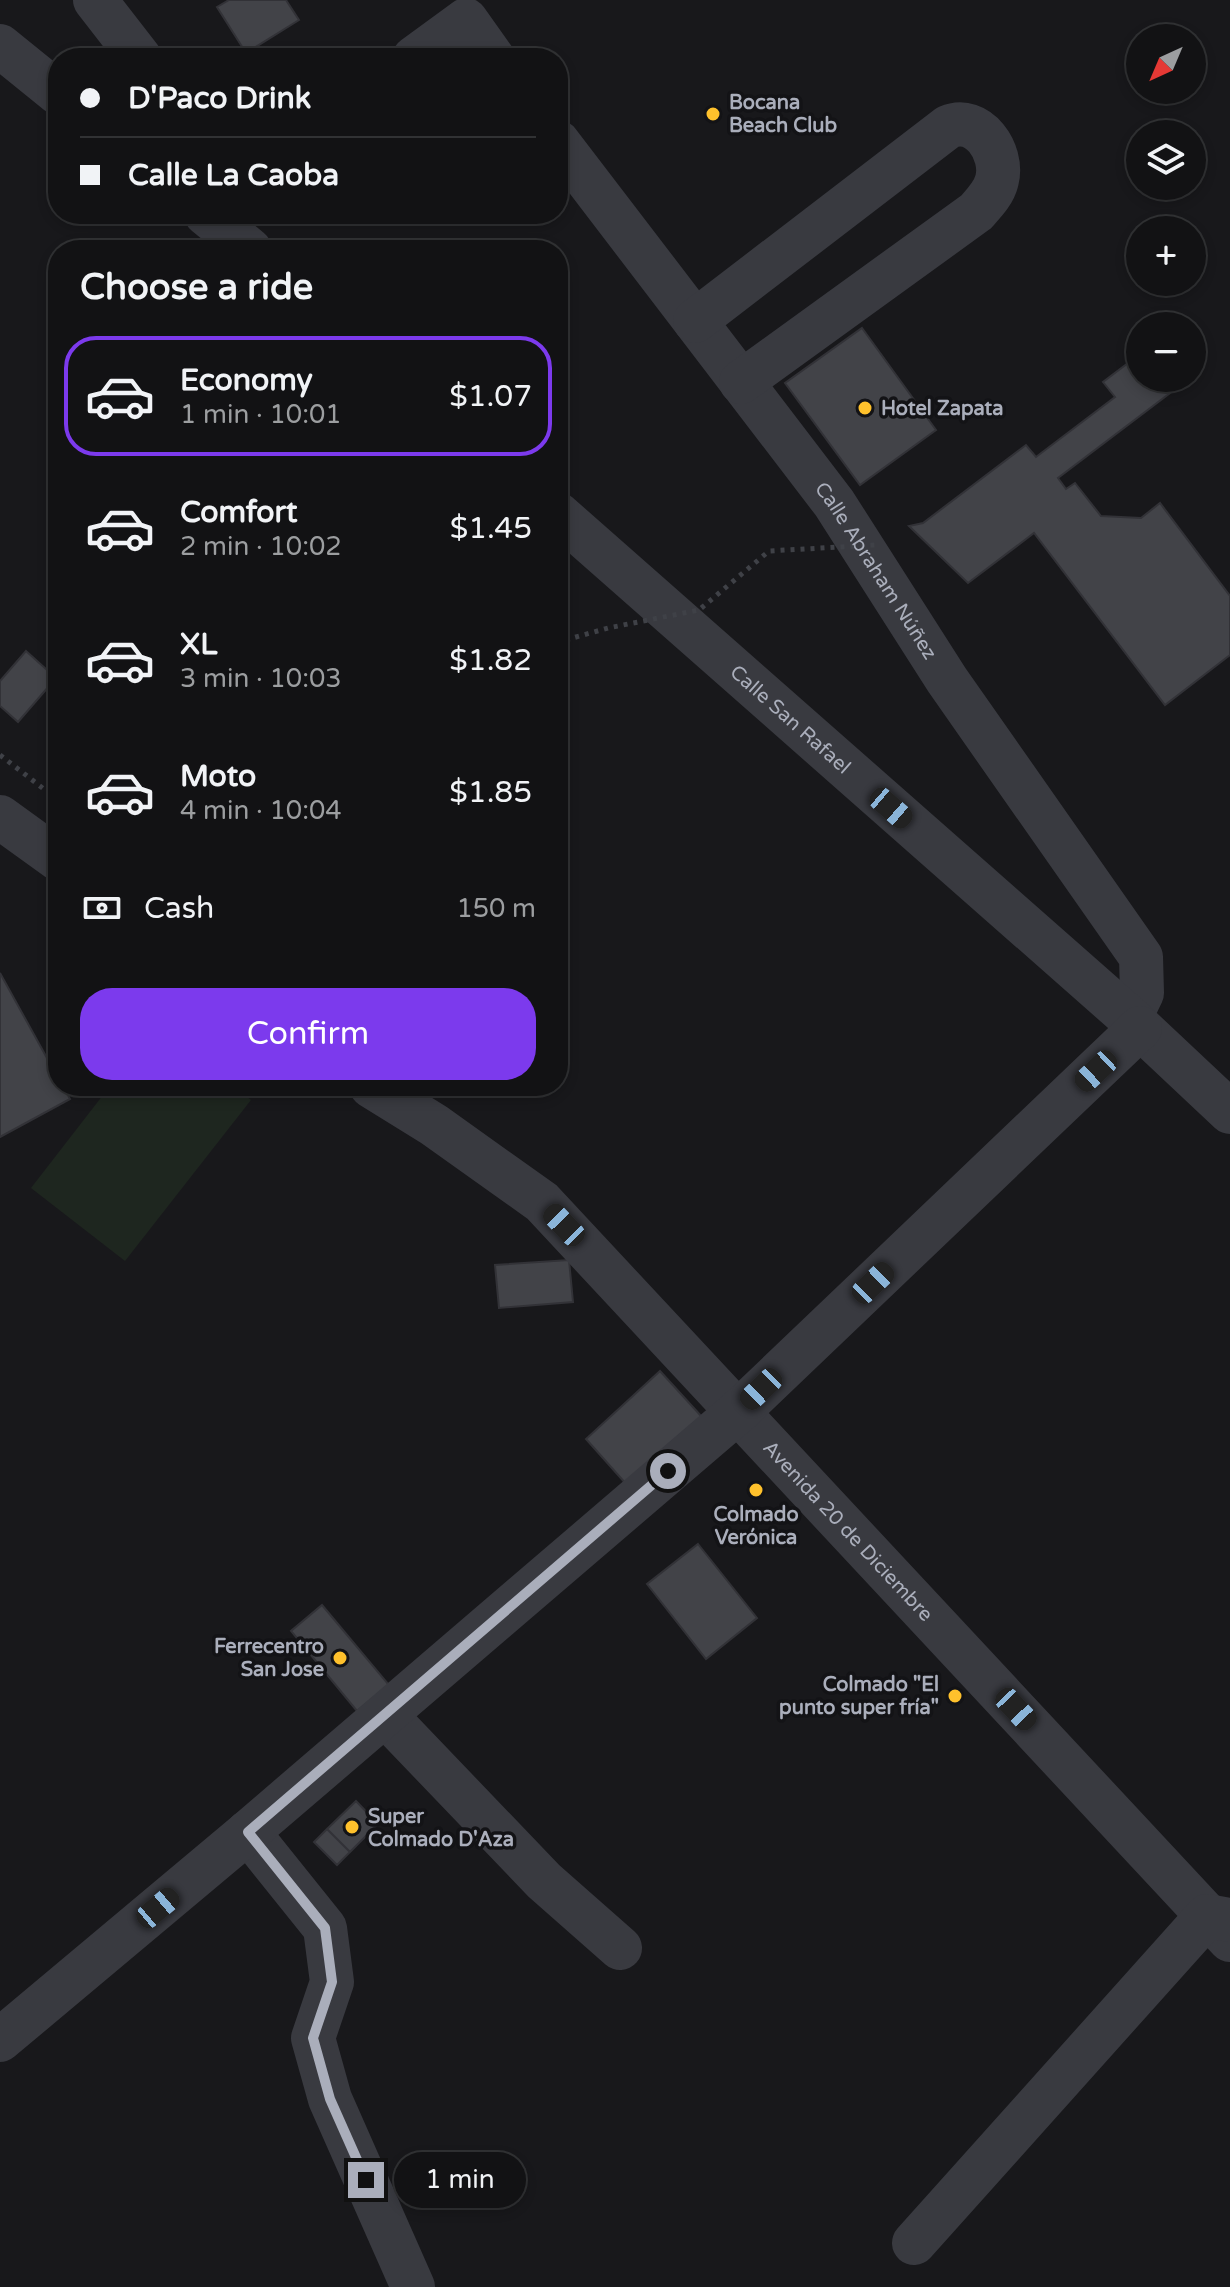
<!DOCTYPE html>
<meta charset="utf-8">
<style>
body{margin:0;font-family:"Varela Round",sans-serif;background:#1f2022;color:#f1f3f6;height:100vh;display:flex;flex-direction:column;font-size:30px;white-space:nowrap}
*{box-sizing:border-box;margin:0}
p{font-size:26px;color:#9c9ea0}
.icon{flex:none;width:44px;height:44px;fill:none;stroke:currentColor;stroke-width:2;stroke-linecap:round;stroke-linejoin:round}
.map{position:relative;flex:1;overflow:hidden}
.side{position:absolute;left:48px;top:240px;width:520px;height:856px;display:flex;flex-direction:column;background:#121214;border-radius:32px;box-shadow:0 4px 12px #0003,0 0 0 2px #313234}
.side>*{flex:none}
.banner{position:absolute;left:48px;top:48px;width:520px;height:176px;border-radius:32px;box-shadow:0 4px 12px #0003,0 0 0 2px #313234;display:grid;align-content:center;height:176px;padding:0 32px;background:#121214}
.needle{width:52px;rotate:224deg}
.buttons{position:absolute;left:1126px;top:24px;display:grid;gap:16px}
.buttons a{display:grid;place-items:center;width:80px;height:80px;border-radius:50%;background:#121214;box-shadow:0 4px 12px #0003,0 0 0 2px #313234;font-size:40px}
.end{position:absolute;width:36px;height:36px;margin:-18px;border:10px solid #aaaebb;background:#111;box-shadow:0 0 0 4px #111}
.from{border-radius:50%}
.bubble{position:absolute;height:56px;border-radius:28px;background:#121214;box-shadow:0 4px 12px #0003,0 0 0 2px #313234;font-size:26px;font-weight:600;line-height:56px;text-align:center}
.car{position:absolute;width:24px;height:48px;margin:-24px -12px;border-radius:10px;box-shadow:0 0 6px 2px #0007;background:linear-gradient(#222 24%,#8ab4d8 0 40%,#222 0 76%,#8ab4d8 0 86%,#222 0)}
.banner b{display:flex;align-items:center;gap:28px;height:76px;font-size:30px}
.banner b+b{border-top:2px solid #313234}
.banner i{width:20px;height:20px;background:#f1f3f6}
ul{padding:0;list-style:none}
li{display:flex;align-items:center;gap:24px;height:120px;margin:0 16px 12px;padding:0 16px;border:4px solid transparent;border-radius:32px}
li div{flex:1}
li b{display:block;font-size:30px}
li em{font-style:normal;font-weight:600}
li.on{border-color:#7c3aed}
li>.icon{width:72px;height:72px;stroke-width:1.5}
h2{padding:0 32px;font-size:36px;line-height:96px}
.pay{display:flex;align-items:center;gap:20px;height:88px;padding:0 32px;font-size:30px}
.pay p{margin-inline-start:auto}
.cta{display:flex;gap:16px;margin-top:auto;padding:16px 32px}
.cta a{flex:1;height:92px;border-radius:32px;background:#7c3aed;color:#fff;font-size:32px;font-weight:600;line-height:92px;text-align:center}
.map>svg:first-child{display:block}
.green{fill:#1e261f}
.building{fill:#424348;stroke:#323237;stroke-width:2}
.lines{fill:none;stroke-linecap:round;stroke-linejoin:round}
.path{stroke:#3f4147;stroke-width:5;stroke-dasharray:4 6;stroke-linecap:butt}
.minor{stroke:#393a40;stroke-width:44}
.path-bridge{stroke:#3f4147;stroke-width:5;stroke-dasharray:4 6;stroke-linecap:butt}
.route{stroke:#aaaebb;stroke-width:10}
.poi-dot{fill:#ffc12c;stroke:#131316;stroke-width:3}
.labels{text-anchor:middle;stroke-width:7;stroke-linejoin:round;paint-order:stroke}
.poi-label{font-size:20px;font-weight:bold;fill:#aaaebb;stroke:#131316;text-anchor:start}
.street-label{font-size:20px;fill:#aaaebb;stroke:#131316}
</style>
<div class="map">
<svg width="1230" height="2287" viewBox="0 0 1230 2287">
<rect width="100%" height="100%" fill="#18181b"/>
<!-- green -->
<path class="green" d="M110,1086h123l18,14 -126,161 -94,-73z"/>
<!-- building -->
<path class="building" d="M229,0h57l13,20 -53,33 -29,-46z
M862,328l74,102 -76,55 -75,-102z
M1140,354v24h31l7,9 -120,91 8,11 9,-6 26,33 40,2 19,-15 70,93v59l-65,50 -131,-172 -66,50 -59,-57 14,-3 103,-78 10,12 79,-60 -12,-15z
M26,651l30,27 -38,44 -18,-16v-25z
M0,973l58,105v8h5l7,13 -70,38z
M569,1260l4,42 -74,6 -4,-43z
M660,1371l42,46 -75,68 -41,-46z
M698,1544l59,74 -51,41 -59,-75z
M322,1605l67,80 -32,26 -66,-80z
M356,1801l22,23 -28,28 -23,-23z
M327,1829l23,23 -13,13 -23,-23z"/>
<g class="lines">
<!-- path -->
<path class="path" d="M0,755l58,45"/>
<!-- minor -->
<g class="minor">
<path d="M95,0l45,58"/>
<path d="M0,46l58,47"/>
<path d="M414,58l52,-38 27,38"/>
<path id="s1" d="M558,142l276,361 113,177 194,277 1,36 -12,25"/>
<path d="M206,214l44,36"/>
<path d="M695,321l253,-194c30,-13 56,25 49,53 -3,13 -12,22 -21,32l-235,170"/>
<path id="s2" d="M558,514l572,504 100,94"/>
<path d="M0,817l58,42"/>
<path id="s3" d="M371,1086l63,39 108,77 688,738"/>
<path d="M385,1715l159,166 76,67"/>
<path d="M248,1832l77,96 7,54 -19,56 17,61 83,188"/>
<path d="M0,2040l248,-208 491,-421 401,-383"/>
<path d="M914,2243l293,-327 23,4"/>
</g>
<!-- path-bridge -->
<path class="path-bridge" d="M558,647l11,-8 39,-11 91,-18 70,-59 106,-6"/>
</g>
<g class="lines">
<!-- route -->
<path class="route" d="M366,2180l-36,-81 -17,-61 19,-56 -7,-54 -77,-96 420,-361"/>
</g>
<!-- markers -->
<g class="poi-dot">
<circle cx="713" cy="114" r="8"/>
<circle cx="865" cy="408" r="8"/>
<circle cx="756" cy="1490" r="8"/>
<circle cx="340" cy="1658" r="8"/>
<circle cx="955" cy="1696" r="8"/>
<circle cx="352" cy="1827" r="8"/>
</g>
<g class="labels">
<!-- poi labels -->
<g class="poi-label">
<text x="729" y="109">Bocana<tspan x="729" dy="23">Beach Club</tspan></text>
<text x="881" y="415">Hotel Zapata</text>
<text x="756" y="1521" text-anchor="middle">Colmado<tspan x="756" dy="23">Verónica</tspan></text>
<text x="324" y="1653" text-anchor="end">Ferrecentro<tspan x="324" dy="23">San Jose</tspan></text>
<text x="939" y="1691" text-anchor="end">Colmado "El<tspan x="939" dy="23">punto super fría"</tspan></text>
<text x="368" y="1823">Super<tspan x="368" dy="23">Colmado D'Aza</tspan></text>
</g>
<!-- street labels -->
<g class="street-label">
<text dy="7" stroke="none"><textPath href="#s1" startOffset="534">Calle Abraham Núñez</textPath></text>
<text dy="7" stroke="none"><textPath href="#s2" startOffset="310">Calle San Rafael</textPath></text>
<text dy="7" stroke="none"><textPath href="#s3" startOffset="656">Avenida 20 de Diciembre</textPath></text>
</g>
</g>
</svg>
<div class="buttons">
<a><svg class="needle" viewBox="-14 -14 28 28"><path d="M0-13l5 13h-10z" fill="#e53935"/><path d="M0 13l5-13h-10z" fill="#9c9ea0"/></svg></a>
<a><svg class="icon" aria-label="layers" viewBox="0 0 24 24"><path d="M12 4l9 5-9 5-9-5zM3 14l9 5 9-5"/></svg></a>
<a>+</a>
<a>−</a>
</div>
<i class="end from" style="left:668px;top:1471px"></i>
<i class="end" style="left:366px;top:2180px"></i>
<div class="bubble" style="left:394px;top:2152px;width:132px">1 min</div>
<i class="car" style="left:891px;top:808px;rotate:131deg"></i>
<i class="car" style="left:1096px;top:1071px;rotate:227deg"></i>
<i class="car" style="left:564px;top:1225px;rotate:316deg"></i>
<i class="car" style="left:873px;top:1283px;rotate:46deg"></i>
<i class="car" style="left:761px;top:1389px;rotate:226deg"></i>
<i class="car" style="left:1016px;top:1709px;rotate:137deg"></i>
<i class="car" style="left:158px;top:1908px;rotate:50deg"></i>
<div class="banner">
<b><i class="from"></i>D'Paco Drink</b>
<b><i></i>Calle La Caoba</b>
</div>
<section class="side">
<h2>Choose a ride</h2>
<ul>
<li class="on"><svg class="icon" aria-label="car" viewBox="0 0 24 24"><path d="M5 17H2v-5l4-1 3-4h7l3 4 3 1v5h-3M9 17h6M6 11h13"/><circle cx="7" cy="17" r="2"/><circle cx="17" cy="17" r="2"/></svg><div><b>Economy</b><p>1 min · 10:01</p></div><em>$1.07</em></li>
<li><svg class="icon" aria-label="car" viewBox="0 0 24 24"><path d="M5 17H2v-5l4-1 3-4h7l3 4 3 1v5h-3M9 17h6M6 11h13"/><circle cx="7" cy="17" r="2"/><circle cx="17" cy="17" r="2"/></svg><div><b>Comfort</b><p>2 min · 10:02</p></div><em>$1.45</em></li>
<li><svg class="icon" aria-label="car" viewBox="0 0 24 24"><path d="M5 17H2v-5l4-1 3-4h7l3 4 3 1v5h-3M9 17h6M6 11h13"/><circle cx="7" cy="17" r="2"/><circle cx="17" cy="17" r="2"/></svg><div><b>XL</b><p>3 min · 10:03</p></div><em>$1.82</em></li>
<li><svg class="icon" aria-label="car" viewBox="0 0 24 24"><path d="M5 17H2v-5l4-1 3-4h7l3 4 3 1v5h-3M9 17h6M6 11h13"/><circle cx="7" cy="17" r="2"/><circle cx="17" cy="17" r="2"/></svg><div><b>Moto</b><p>4 min · 10:04</p></div><em>$1.85</em></li>
</ul>
<div class="pay"><svg class="icon" aria-label="cash" viewBox="0 0 24 24"><path d="M3 7h18v10H3z"/><circle cx="12" cy="12" r="2"/></svg>Cash<p>150 m</p></div>
<div class="cta"><a>Confirm</a></div>
</section>
</div>
